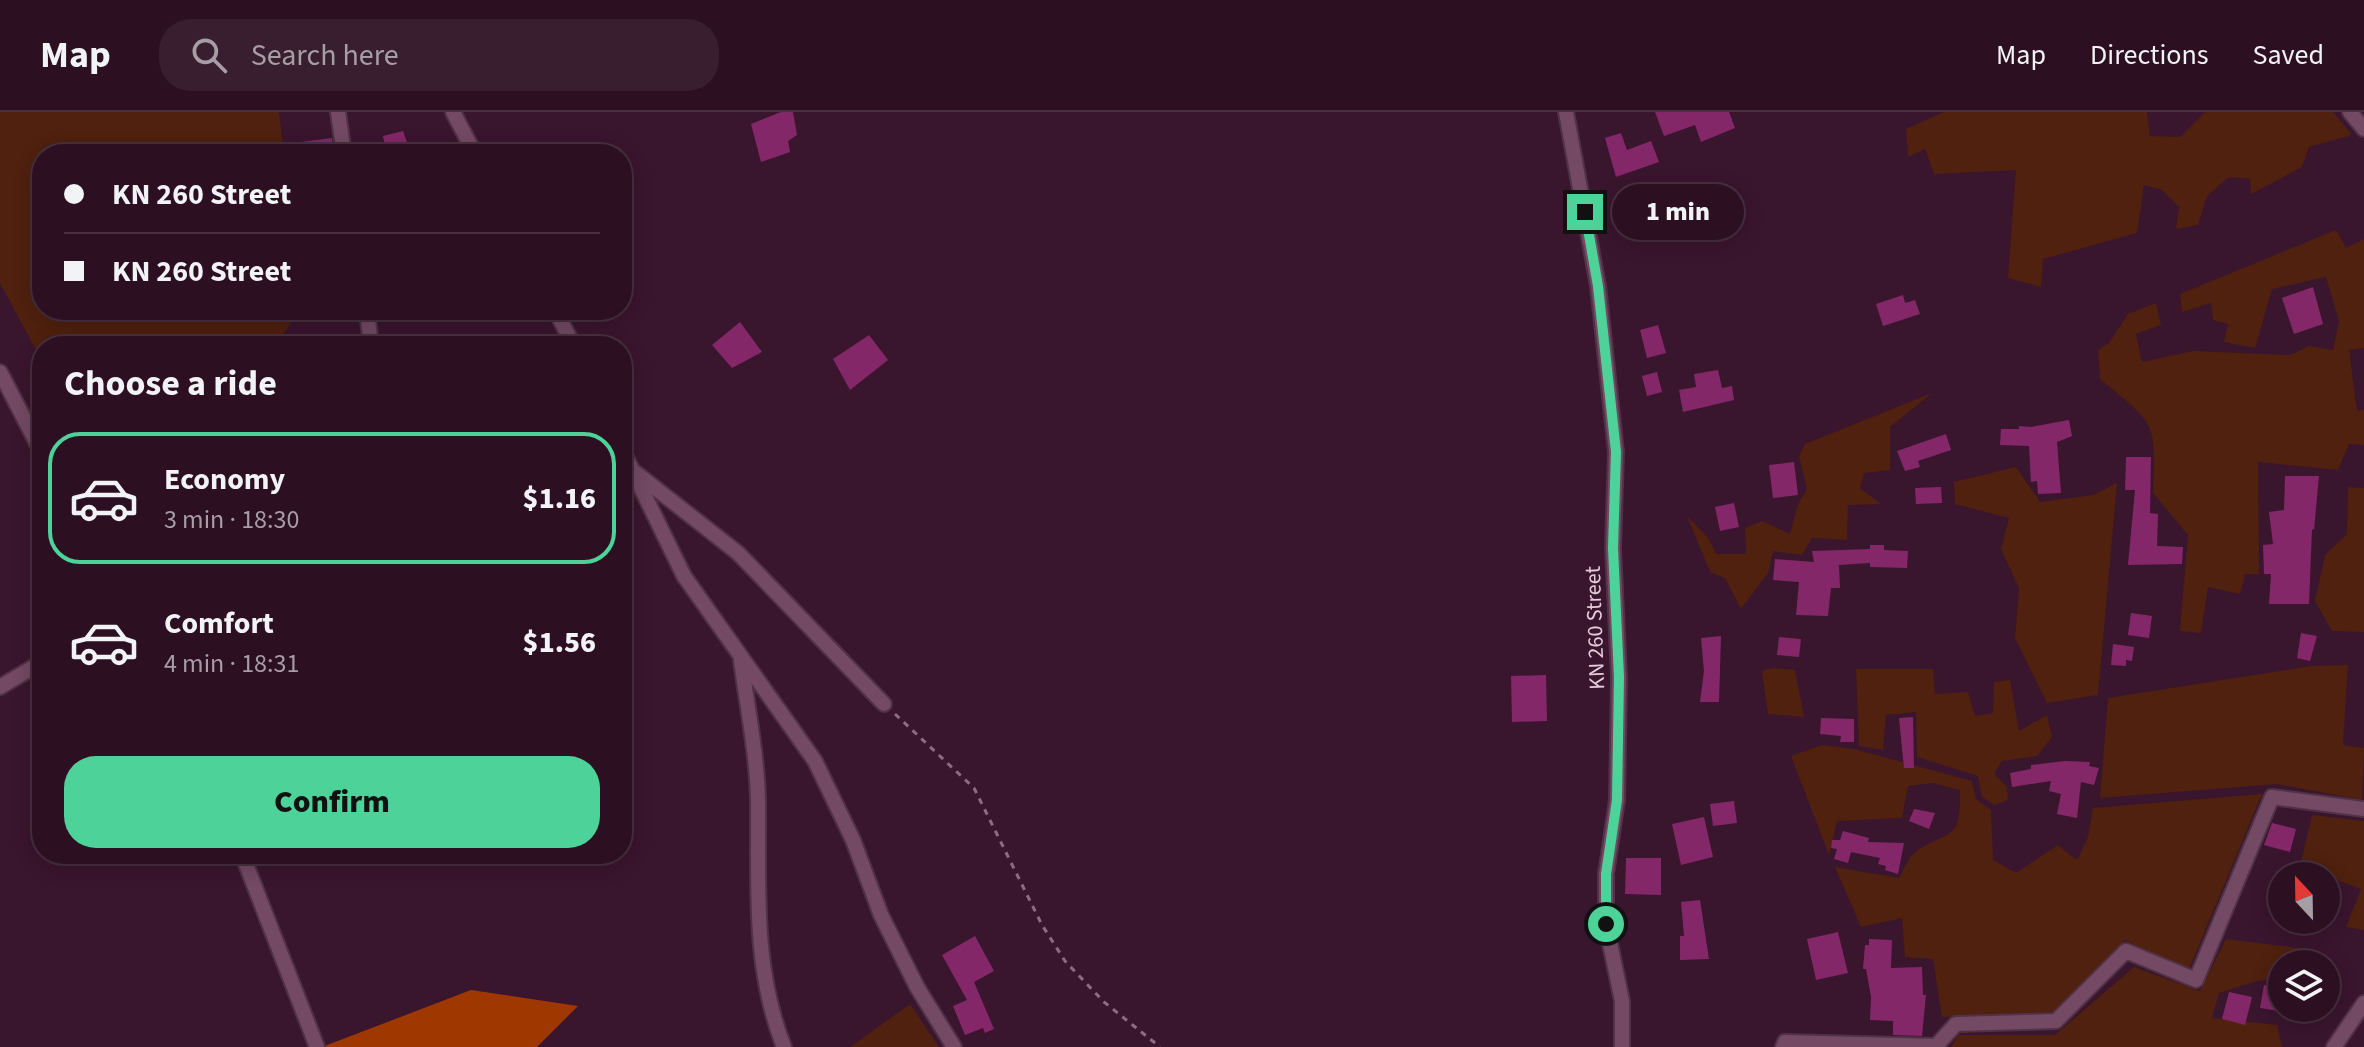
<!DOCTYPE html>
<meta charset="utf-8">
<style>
body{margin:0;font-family:"Source Sans 3",sans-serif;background:#381e2f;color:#f1f3f6;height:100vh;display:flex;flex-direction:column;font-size:30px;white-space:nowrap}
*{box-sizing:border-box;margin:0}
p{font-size:26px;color:#a69da5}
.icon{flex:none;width:44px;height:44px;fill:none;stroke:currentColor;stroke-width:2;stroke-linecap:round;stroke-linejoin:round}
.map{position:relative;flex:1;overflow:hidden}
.side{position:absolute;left:32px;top:224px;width:600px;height:528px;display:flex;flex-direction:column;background:#2c1022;border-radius:32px;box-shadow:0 4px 20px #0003,0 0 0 2px #483040}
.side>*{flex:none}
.guide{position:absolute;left:32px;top:32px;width:600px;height:176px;border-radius:32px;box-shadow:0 4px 20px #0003,0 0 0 2px #483040;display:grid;align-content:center;height:176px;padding:0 32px;background:#2c1022}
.needle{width:52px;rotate:338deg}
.buttons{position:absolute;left:2268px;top:750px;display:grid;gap:16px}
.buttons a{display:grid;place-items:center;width:72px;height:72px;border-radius:50%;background:#2c1022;box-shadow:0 4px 20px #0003,0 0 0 2px #483040;font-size:40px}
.end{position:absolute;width:36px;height:36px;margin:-18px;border:10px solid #4dd39a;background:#111;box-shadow:0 0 0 4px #111}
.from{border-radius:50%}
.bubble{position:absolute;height:56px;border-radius:28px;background:#2c1022;box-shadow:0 4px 20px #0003,0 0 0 2px #483040;font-size:26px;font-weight:800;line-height:56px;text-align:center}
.guide b{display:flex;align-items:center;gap:28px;height:76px;font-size:30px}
.guide b+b{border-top:2px solid #483040}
.guide i{width:20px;height:20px;background:#f1f3f6}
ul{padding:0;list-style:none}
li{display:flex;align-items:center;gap:24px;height:132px;margin:0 16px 12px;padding:0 16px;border:4px solid transparent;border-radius:32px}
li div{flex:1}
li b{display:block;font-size:30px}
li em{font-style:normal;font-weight:800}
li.on{border-color:#4dd39a}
li>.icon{width:72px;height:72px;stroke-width:1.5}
h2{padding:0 32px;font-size:36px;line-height:96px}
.action{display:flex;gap:16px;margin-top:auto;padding:16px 32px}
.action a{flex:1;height:92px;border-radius:32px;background:#4dd39a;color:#111;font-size:32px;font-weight:800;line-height:92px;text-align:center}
header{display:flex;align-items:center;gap:48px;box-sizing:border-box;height:112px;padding:0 40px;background:#2c1022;border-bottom:2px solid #483040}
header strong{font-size:38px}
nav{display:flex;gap:44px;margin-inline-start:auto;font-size:28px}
.search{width:560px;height:72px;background:#381e2f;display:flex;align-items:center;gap:20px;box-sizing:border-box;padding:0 28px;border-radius:32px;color:#a69da5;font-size:30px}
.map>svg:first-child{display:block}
.green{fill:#4f210e}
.forest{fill:#9e3800}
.building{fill:#842769}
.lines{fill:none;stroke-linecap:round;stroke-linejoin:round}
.street-casing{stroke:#503146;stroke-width:18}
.path{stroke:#8c6c81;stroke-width:3;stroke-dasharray:6 6;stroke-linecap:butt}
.street{stroke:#734964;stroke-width:14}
.route{stroke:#4dd39a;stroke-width:10}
.labels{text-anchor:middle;stroke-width:8;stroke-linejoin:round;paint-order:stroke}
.street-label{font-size:22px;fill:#e6cddc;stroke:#3a152e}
</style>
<header>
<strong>Map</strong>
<div class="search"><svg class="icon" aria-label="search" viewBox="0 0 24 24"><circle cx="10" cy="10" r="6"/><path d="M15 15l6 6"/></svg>Search here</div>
<nav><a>Map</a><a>Directions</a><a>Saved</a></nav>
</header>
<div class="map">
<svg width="2364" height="935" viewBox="0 0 2364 935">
<rect width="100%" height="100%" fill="#3a152e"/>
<!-- green -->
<path class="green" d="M0,0h279l5,42h-242v156h257l-23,36h-234v15l-42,-78z
M1944,0h203l3,24 30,1 25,-25h128l19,23 -43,12 -7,20 -51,27 -1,-15 -21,-2 -22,19 -9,29 -22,4 3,-22 -17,-17 -18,-5 -7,48 -94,26 -2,28 -33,-9 8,-108 -82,4 -9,-25 -17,8 -2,-28z
M2336,118l10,18 18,-9v109l-15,2 8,61 7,-1v35l-15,-1 -11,26 -80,-8 1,112h-14l-5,20 -32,-7 -7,46 -21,-2 8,-96 -35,-42c3,-74 3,-67 -53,-114l-2,-29 11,-7 19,-29 28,-11 5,22 -25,9 6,28 51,-11 97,4 19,-9 24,4 6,-29 -13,-44 -54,12 -17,59 -31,-6 4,-18 -15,-4 -2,-17 -29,9 -2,-18z
M1932,281l-42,34v43l-26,3 -4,15 21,16 -33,1 -1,35 -35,-2 -10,17 -29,-4 -5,22 -27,36 -16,-31 -15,-6 -23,-56 22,23 7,15h30l-1,-26 17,-7 28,13 8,-30 9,-15 -8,-33 6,-12z
M2016,355l24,35 53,-7 24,-12 -19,212 -51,8 -32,-65 4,-50 -18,-39 8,-31 -54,-14 -1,-22z
M2348,375l16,1v144l-32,-1 -17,-30 10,-46 22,-21z
M2348,553l-5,80 21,3 -2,52 -85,-16 -177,14 8,-100 203,-32z
M1773,556l22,2 9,47 -36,-3 -6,-43z
M1856,557h77l2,25 33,-2 7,24 18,-3 1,-31 16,-2 9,51 28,-16 5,22 -15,19 -35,5 -8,12 13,14 1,13 -14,5 -12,-8 -4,-21 -61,-19 -1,-45 -30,3 -3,35 -24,-4z
M1822,633l32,4 118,32 4,18 15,11 2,50 23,13 42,-28 19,15 11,-23 5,-29 169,-14 -75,180 -62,-34 -72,72 -111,5 -9,-58 -28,-2 -3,-39 -41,9 -26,-60 64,11c5,-9 10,-22 18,-27 36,-24 43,-8 43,-61l-28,-7 -24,3 -6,32 -65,3 -8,34 -38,-99z
M2312,703l52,6v109l-18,-3 15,-38 -61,-23z
M2226,827l88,11 3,14h-35v14l-25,3 -38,12 -7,25 65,7 5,22h-331l7,-12h97l79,-68 66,24z
M910,892l29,43h-89z"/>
<!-- forest -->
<path class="forest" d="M471,878l107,16 -41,41h-215z"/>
<!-- building -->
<path class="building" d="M781,0h12l4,23 -9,6 2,11 -29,10 -10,-38z
M1655,0h74l6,16 -34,14 -6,-17 -31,11z
M403,19l8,23h-24l-4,-18z
M1621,21l6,17 24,-9 8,21 -43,15 -11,-39z
M332,26l2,16h-55l-1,-9z
M2313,175l10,37 -29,10 -12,-36z
M1903,183l2,8 10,-3 5,14 -37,12 -7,-22z
M740,210l22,30 -30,16 -20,-23z
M1658,213l8,28 -19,5 -7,-28z
M869,223l19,25 -38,30 -17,-31z
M1718,258l4,18 10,-2 2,14 -51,12 -4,-22 17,-3 -2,-13z
M1657,260l5,20 -15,4 -5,-20z
M2069,308l3,16 -15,6 4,51 -23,1 -1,-13 -6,1 -2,-36 -29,-1 1,-16h18v-3l12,1z
M1946,322l5,16 -33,11 2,6 -15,4 -8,-20z
M2126,345h25l-1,56 8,1 -1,32 26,1 -1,17 -54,1 7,-75h-10z
M1794,350l4,33 -25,3 -4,-33z
M2285,364h34l-5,54 -2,-1 -3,75h-40l2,-30h-7l-1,-29 10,-1 -4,-32 15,-2z
M1941,375l1,16 -26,1 -1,-16z
M1734,391l5,24 -19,4 -5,-24z
M1870,433h14v5l24,1 -1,17 -37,-1v-4l-31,2 1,23h-9l-3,28 -32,-1 3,-33 -26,-2 2,-21 39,3 -2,-11 58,-2z
M2131,501l21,3 -3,22 -21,-3z
M2301,521l16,3 -7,25 -13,-3z
M1721,524l-2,66h-19l4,-31 -3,-33z
M1779,525l22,2 -2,18 -22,-2z
M2113,532l21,3 -2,14 -6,-1v6l-15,-1z
M1546,563l1,46 -35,1 -1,-46z
M1913,605l1,51h-10l-5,-50z
M1821,606l33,1v23h-14l1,-6 -21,-2z
M2065,649l25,1 -1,4 10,2 -5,17 -13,-3 -4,36 -20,-4 4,-20 -12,-3 2,-10 -39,6 -2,-14 21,-4v-4z
M1734,689l3,22 -24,3 -3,-22z
M1914,697l21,4 -6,16 -20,-8z
M1704,705l9,40 -32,8 -9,-41z
M2272,711l24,6 -6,23 -26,-7z
M1843,719l26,7 -1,4 36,1 -6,31 -13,-4 1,-4 -8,-2 2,-6 -29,-6 -3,11 -14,-4 3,-10 -6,-1 1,-8h8z
M1626,746h35v37l-36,-1z
M1700,788l9,59 -29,1v-24h4l-3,-34z
M1838,820l10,41 -32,7 -9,-41z
M975,824l19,35 -20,11 20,47 -9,4 -2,-5 -18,7 -12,-29 14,-6 -25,-45z
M1869,827l23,1 -1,28 31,-1 1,28h3l-4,41 -29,-1v-14l-23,-1 1,-23 -5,-28h-3l2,-24h4z
M2264,873l18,3 -3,23 -19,-3z
M2229,880l23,5 -7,28 -23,-6z"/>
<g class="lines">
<defs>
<path id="street" d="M338,0l6,42
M453,0l22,42
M1566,0l32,174 18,166 -3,96 6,129 -2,123 -11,74v50l16,77v46
M2350,0l14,17
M367,198l4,36
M555,198l19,36
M0,260l42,81
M622,337l62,127 131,185 38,79 28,75 36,72 37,60
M636,361l102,80 146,151
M741,548c6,46 16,94 17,140 1,85 -6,166 26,247
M0,575l42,-25
M242,742l75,193
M1783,935l2,-5 151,4 20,-22 100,-3 70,-70 70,29 76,-183 92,12
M2334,935l30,-44"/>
</defs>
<!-- street casing -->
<use href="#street" class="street-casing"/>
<!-- path -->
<path class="path" d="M895,602l79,74 68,137 23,36 39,41 56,45"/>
<!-- street -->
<use href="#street" class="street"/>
</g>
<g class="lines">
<!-- route -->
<path class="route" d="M1585,100l13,74 18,166 -3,96 6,129 -2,123 -11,74v50"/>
</g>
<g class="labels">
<!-- street labels -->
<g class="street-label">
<text transform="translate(1594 516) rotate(-92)" y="8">KN 260 Street</text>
</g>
</g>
</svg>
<div class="buttons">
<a><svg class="needle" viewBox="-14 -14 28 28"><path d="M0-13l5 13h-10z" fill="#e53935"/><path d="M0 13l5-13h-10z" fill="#a69da5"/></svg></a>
<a><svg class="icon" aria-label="layers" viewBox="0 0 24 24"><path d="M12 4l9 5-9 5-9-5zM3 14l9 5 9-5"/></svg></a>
</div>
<i class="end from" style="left:1606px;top:812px"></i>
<i class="end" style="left:1585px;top:100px"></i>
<div class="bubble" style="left:1612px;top:72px;width:132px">1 min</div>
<div class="guide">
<b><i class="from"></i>KN 260 Street</b>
<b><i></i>KN 260 Street</b>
</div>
<section class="side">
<h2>Choose a ride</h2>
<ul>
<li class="on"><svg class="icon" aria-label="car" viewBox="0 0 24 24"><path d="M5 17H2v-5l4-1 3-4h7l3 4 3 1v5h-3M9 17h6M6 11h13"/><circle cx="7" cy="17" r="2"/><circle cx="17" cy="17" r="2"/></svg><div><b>Economy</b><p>3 min · 18:30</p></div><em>$1.16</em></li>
<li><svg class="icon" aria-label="car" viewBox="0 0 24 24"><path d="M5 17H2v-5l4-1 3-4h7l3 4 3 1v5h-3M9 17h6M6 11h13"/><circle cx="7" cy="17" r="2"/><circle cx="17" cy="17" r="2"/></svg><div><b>Comfort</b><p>4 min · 18:31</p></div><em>$1.56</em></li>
</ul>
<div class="action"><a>Confirm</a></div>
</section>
</div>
